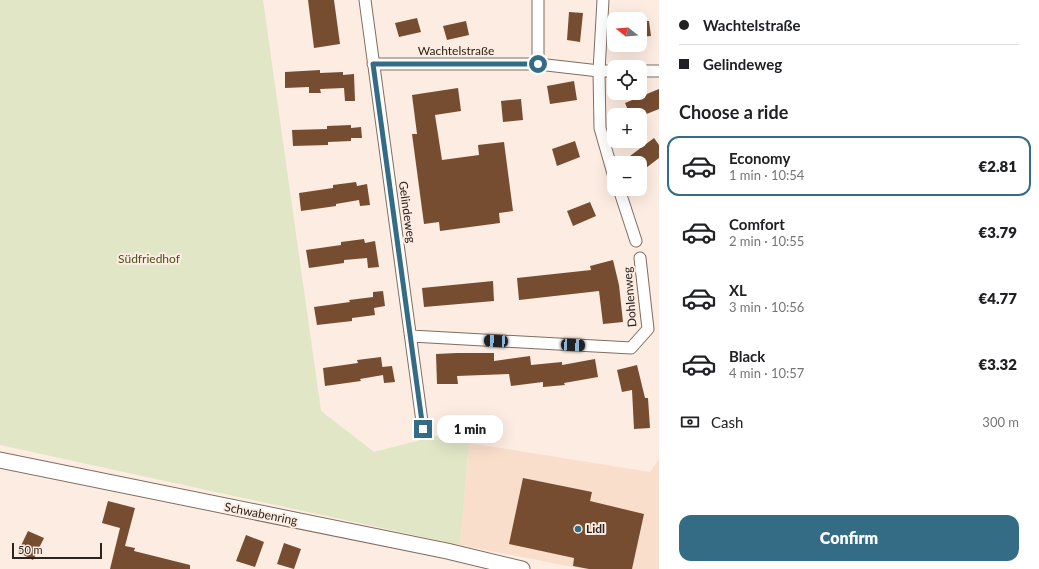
<!DOCTYPE html>
<meta charset="utf-8">
<style>
body{margin:0;font-family:Lato,sans-serif;background:#f6f6f6;color:#202124;height:100vh;display:flex;flex-direction:column;font-size:15px;white-space:nowrap}
*{box-sizing:border-box;margin:0}
p{font-size:13px;color:#757577}
.icon{flex:none;width:22px;height:22px;fill:none;stroke:currentColor;stroke-width:2;stroke-linecap:round;stroke-linejoin:round}
.map{position:relative;flex:1;overflow:hidden}
.drawer{display:flex;flex-direction:column;background:#fff;width:380px}
.drawer>*{flex:none}
.guide{display:grid;align-content:center;height:88px;padding:0 20px;background:#fff}
.needle{width:26px;rotate:287deg}
.tools{position:absolute;left:607px;top:12px;display:grid;gap:8px}
.tools a{display:grid;place-items:center;width:40px;height:40px;border-radius:8px;background:#fff;box-shadow:0 4px 16px #0002;font-size:20px}
.scale{position:absolute;left:12px;bottom:10px;width:90px;box-sizing:border-box;padding-left:4px;border:2px solid #2b231e;border-top:0;font-size:11px;line-height:14px;white-space:nowrap;color:#2b231e;-webkit-text-stroke:3px #fdece1;paint-order:stroke}
.end{position:absolute;width:18px;height:18px;margin:-9px;border:5px solid #346c86;background:#fff;box-shadow:0 0 0 2px #fff}
.from{border-radius:50%}
.bubble{position:absolute;height:28px;border-radius:12px;background:#fff;box-shadow:0 4px 16px #0002;font-size:13px;font-weight:800;line-height:28px;text-align:center}
.car{position:absolute;width:12px;height:24px;margin:-12px -6px;border-radius:5px;box-shadow:0 0 3px 1px #0007;background:linear-gradient(#222 24%,#8ab4d8 0 40%,#222 0 76%,#8ab4d8 0 86%,#222 0)}
.guide b{display:flex;align-items:center;gap:14px;height:38px;font-size:15px}
.guide b+b{border-top:1px solid #e0e0e0}
.guide i{width:10px;height:10px;background:#202124}
ul{padding:0;list-style:none}
li{display:flex;align-items:center;gap:12px;height:60px;margin:0 8px 6px;padding:0 12px;border:2px solid transparent;border-radius:12px}
li div{flex:1}
li b{display:block;font-size:15px}
li em{font-style:normal;font-weight:800}
li.current{border-color:#346c86}
li>.icon{width:36px;height:36px;stroke-width:1.5}
h2{padding:0 20px;font-size:18px;line-height:48px}
.pay{display:flex;align-items:center;gap:10px;height:44px;padding:0 20px;font-size:15px}
.pay p{margin-inline-start:auto}
.cta{display:flex;gap:8px;margin-top:auto;padding:8px 20px}
.cta a{flex:1;height:46px;border-radius:12px;background:#346c86;color:#fff;font-size:16px;font-weight:800;line-height:46px;text-align:center}
main{display:flex;flex:1;min-height:0}
.map>svg:first-child{display:block}
.built{fill:#fadecc}
.green{fill:#e0e6c6}
.building{fill:#764d31}
.lines{fill:none;stroke-linecap:round;stroke-linejoin:round}
.street-casing{stroke:#806d61;stroke-width:13}
.secondary-casing{stroke:#806d61;stroke-width:17}
.street{stroke:#fff;stroke-width:11}
.secondary{stroke:#fff;stroke-width:15}
.route{stroke:#346c86;stroke-width:5}
.poi-dot{fill:#346c86;stroke:#fdece1;stroke-width:1.5}
.labels{text-anchor:middle;stroke-width:4;stroke-linejoin:round;paint-order:stroke}
.street-label{font-size:12px;fill:#2b231e;stroke:#fdece1}
.park-label{font-size:12px;fill:#4b5118;stroke:#fdece1}
.poi-label{font-size:12px;font-weight:bold;fill:#2b231e;stroke:#fdece1;text-anchor:start}
</style>
<main>
<div class="map">
<svg width="659" height="569" viewBox="0 0 659 569">
<rect width="100%" height="100%" fill="#fdece1"/>
<!-- built -->
<path class="built" d="M469,443l181,29 9,-13v110h-76l-123,-24z"/>
<!-- green -->
<path class="green" d="M0,0h263l58,411 53,41 77,-20 18,11 -9,102 -460,-100z"/>
<!-- building -->
<path class="building" d="M308,0h26l6,44 -26,4z
M569,12l14,1 -3,29 -13,-2z
M417,18l4,14 -22,5 -4,-14z
M466,21l3,14 -22,5 -4,-14z
M640,21h9l2,15 -11,1z
M320,70v3l23,-1v3l11,-1 1,27h-10l-1,-13 -24,1 1,4h-12v-6l-24,1v-16z
M574,81l3,19 -27,4 -3,-18z
M458,88l3,23 -26,4 7,45 37,-5 -1,-10 26,-3 9,69 -14,2 1,10 -60,8 -1,-9 -15,2 -12,-90h5l-5,-39z
M659,89v20l-15,6h-14l-5,-12z
M521,99l2,21 -20,2 -2,-21z
M351,125v3l10,-1 1,11h-11v3l-23,1v3l-35,1 -1,-16 35,-1v-3z
M654,138l5,7v13l-17,13 -2,-8h-5l-5,-7z
M575,141l5,16 -23,9 -5,-17z
M356,182l1,4 10,-2 3,21 -10,1 -1,-6 -23,4v2l-35,5 -2,-18 34,-5v-3z
M590,202l6,14 -23,10 -6,-15z
M364,239l1,4 10,-2 4,26 -11,1 -1,-10 -23,2v3l-35,5 -3,-18 35,-5v-3z
M613,260l6,25 4,37 -20,2 -4,-33 -80,9 -2,-22 74,-8 -1,-4z
M493,281l1,20 -70,6 -2,-19z
M383,291l2,15 -11,2 1,7 -23,3v3l-35,4 -3,-18 36,-5 -1,-2 24,-3v-5z
M457,353h37v8l36,-5 1,9 31,-3v3l33,-6 3,18 -34,6 1,2 -22,2v-5l-32,4 -2,-12 -52,2 1,8h-21l-1,-30z
M381,357l2,15 -1,-5 10,-1 3,16 -11,1 -1,-8 -23,4 1,2 -36,5 -2,-18 35,-5 -1,-3z
M637,365l8,33h3l2,30 -16,1 -2,-39 -10,2 -5,-22z
M523,478l69,14 -2,9 54,13 -12,55h-43l-16,-3 1,-8 -65,-14z
M108,501l27,7 -10,38 10,2 -1,3 56,14v4h-80l10,-41 -18,-5z
M28,531l16,7 -11,22 -15,-8z
M246,535l18,7 -9,25 -19,-6z
M284,543l17,6 -7,20 -17,-5z"/>
<g class="lines">
<defs>
<path id="street" d="M365,0l58,429
M538,0v64
M603,0l-4,71 1,57 14,49
M373,64h165l61,7h15
M640,71h19
M619,189l17,52
M411,336l220,12 17,-19 -8,-71"/>
<path id="secondary" d="M0,460l447,91 75,18"/>
</defs>
<!-- street casing -->
<use href="#street" class="street-casing"/>
<!-- secondary casing -->
<use href="#secondary" class="secondary-casing"/>
<!-- street -->
<use href="#street" class="street"/>
<!-- secondary -->
<use href="#secondary" class="secondary"/>
</g>
<g class="lines">
<!-- route -->
<path class="route" d="M423,429l-50,-365h165"/>
</g>
<!-- markers -->
<circle class="poi-dot" cx="578" cy="529" r="4"/>
<g class="labels">
<!-- street labels -->
<g class="street-label">
<text x="456" y="55">Wachtelstraße</text>
<text transform="translate(407 212) rotate(82)" y="4">Gelindeweg</text>
<text transform="translate(630 297) rotate(-95)" y="4">Dohlenweg</text>
<text transform="translate(261 514) rotate(11)" y="4">Schwabenring</text>
</g>
<!-- park labels -->
<g class="park-label">
<text x="149" y="263">Südfriedhof</text>
</g>
<!-- poi labels -->
<g class="poi-label">
<text x="586" y="533">Lidl</text>
</g>
</g>
</svg>
<div class="tools">
<a><svg class="needle" viewBox="-14 -14 28 28"><path d="M0-13l5 13h-10z" fill="#e53935"/><path d="M0 13l5-13h-10z" fill="#757577"/></svg></a>
<a><svg class="icon" aria-label="locate" viewBox="0 0 24 24"><circle cx="12" cy="12" r="6"/><path d="M12 2v4M12 18v4M2 12h4M18 12h4"/></svg></a>
<a>+</a>
<a>−</a>
</div>
<div class="scale">50 m</div>
<i class="end from" style="left:538px;top:64px"></i>
<i class="end" style="left:423px;top:429px"></i>
<div class="bubble" style="left:437px;top:415px;width:66px">1 min</div>
<i class="car" style="left:496px;top:341px;rotate:273deg"></i>
<i class="car" style="left:573px;top:345px;rotate:93deg"></i>
</div>
<section class="drawer">
<div class="guide">
<b><i class="from"></i>Wachtelstraße</b>
<b><i></i>Gelindeweg</b>
</div>
<h2>Choose a ride</h2>
<ul>
<li class="current"><svg class="icon" aria-label="car" viewBox="0 0 24 24"><path d="M5 17H2v-5l4-1 3-4h7l3 4 3 1v5h-3M9 17h6M6 11h13"/><circle cx="7" cy="17" r="2"/><circle cx="17" cy="17" r="2"/></svg><div><b>Economy</b><p>1 min · 10:54</p></div><em>€2.81</em></li>
<li><svg class="icon" aria-label="car" viewBox="0 0 24 24"><path d="M5 17H2v-5l4-1 3-4h7l3 4 3 1v5h-3M9 17h6M6 11h13"/><circle cx="7" cy="17" r="2"/><circle cx="17" cy="17" r="2"/></svg><div><b>Comfort</b><p>2 min · 10:55</p></div><em>€3.79</em></li>
<li><svg class="icon" aria-label="car" viewBox="0 0 24 24"><path d="M5 17H2v-5l4-1 3-4h7l3 4 3 1v5h-3M9 17h6M6 11h13"/><circle cx="7" cy="17" r="2"/><circle cx="17" cy="17" r="2"/></svg><div><b>XL</b><p>3 min · 10:56</p></div><em>€4.77</em></li>
<li><svg class="icon" aria-label="car" viewBox="0 0 24 24"><path d="M5 17H2v-5l4-1 3-4h7l3 4 3 1v5h-3M9 17h6M6 11h13"/><circle cx="7" cy="17" r="2"/><circle cx="17" cy="17" r="2"/></svg><div><b>Black</b><p>4 min · 10:57</p></div><em>€3.32</em></li>
</ul>
<div class="pay"><svg class="icon" aria-label="cash" viewBox="0 0 24 24"><path d="M3 7h18v10H3z"/><circle cx="12" cy="12" r="2"/></svg>Cash<p>300 m</p></div>
<div class="cta"><a>Confirm</a></div>
</section>
</main>
